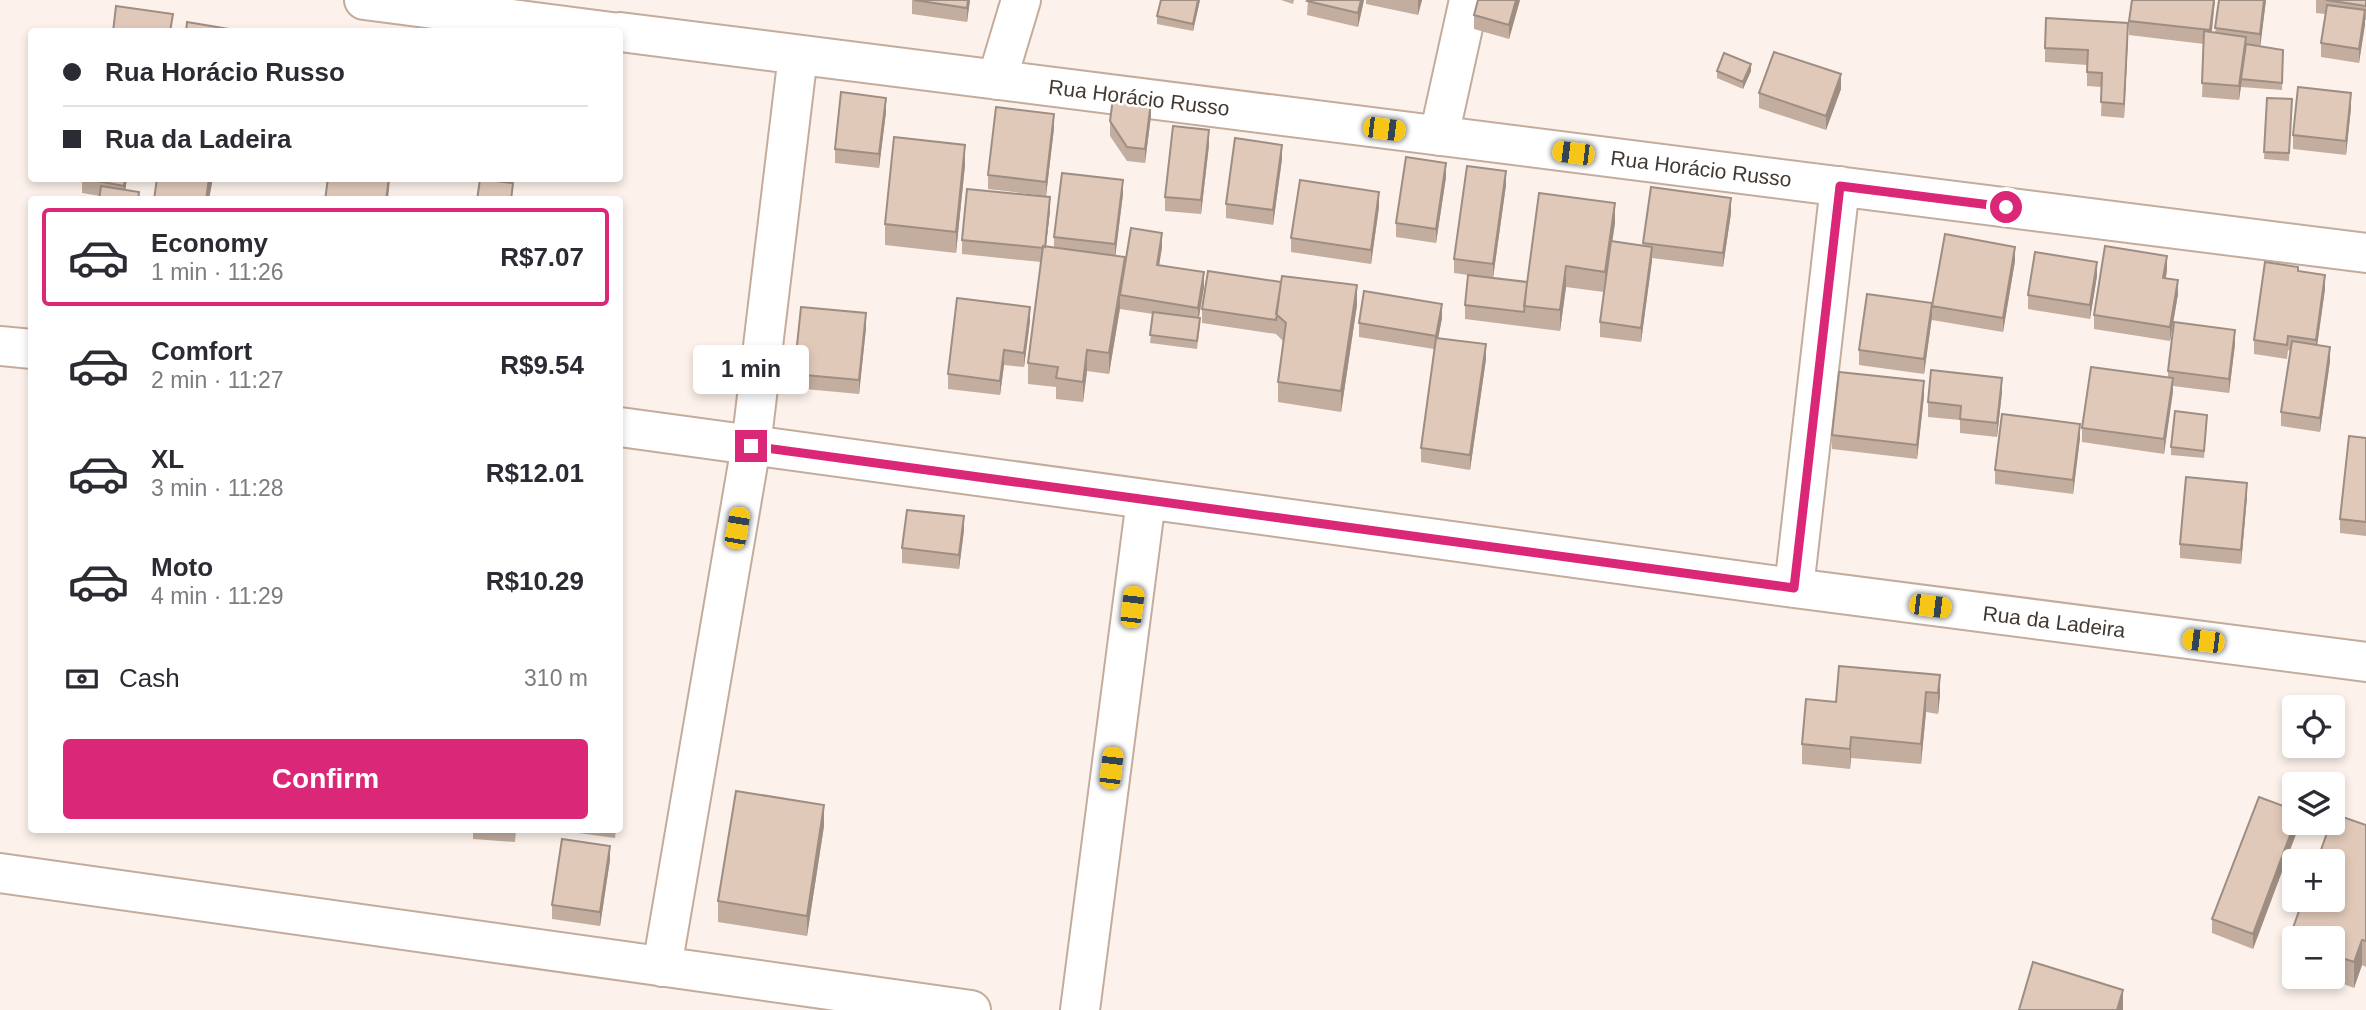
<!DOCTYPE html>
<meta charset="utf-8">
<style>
body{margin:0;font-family:Arial,sans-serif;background:#f2f2f3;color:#2b2b33;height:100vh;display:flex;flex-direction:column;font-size:26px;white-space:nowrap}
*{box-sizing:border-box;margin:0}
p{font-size:23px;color:#7c7c81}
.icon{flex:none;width:38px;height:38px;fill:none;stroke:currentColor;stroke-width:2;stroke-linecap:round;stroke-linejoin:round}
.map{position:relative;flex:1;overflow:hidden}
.sheet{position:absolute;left:28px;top:196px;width:595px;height:637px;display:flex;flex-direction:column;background:#fff;border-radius:7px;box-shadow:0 4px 10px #0003}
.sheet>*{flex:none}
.top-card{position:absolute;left:28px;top:28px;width:595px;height:154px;border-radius:7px;box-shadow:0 4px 10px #0003;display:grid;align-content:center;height:154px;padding:0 35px;background:#fff}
.controls{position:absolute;left:2282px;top:695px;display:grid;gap:14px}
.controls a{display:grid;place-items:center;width:63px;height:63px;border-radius:7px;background:#fff;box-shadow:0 4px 10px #0003;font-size:35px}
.end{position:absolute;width:32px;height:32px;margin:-16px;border:9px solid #db2777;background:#fff;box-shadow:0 0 0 4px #fff}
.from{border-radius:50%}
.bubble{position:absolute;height:49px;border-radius:7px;background:#fff;box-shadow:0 4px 10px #0003;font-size:23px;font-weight:600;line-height:49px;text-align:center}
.car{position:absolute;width:21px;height:42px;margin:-21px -10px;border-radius:9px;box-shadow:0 0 5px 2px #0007;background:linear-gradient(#f5c518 24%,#345 0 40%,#f5c518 0 76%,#345 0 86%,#f5c518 0)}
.top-card b{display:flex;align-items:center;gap:24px;height:66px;font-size:26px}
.top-card b+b{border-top:2px solid #e1e1e2}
.top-card i{width:18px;height:18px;background:#2b2b33}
ul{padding:12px 0 0;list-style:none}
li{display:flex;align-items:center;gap:21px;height:98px;margin:0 14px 10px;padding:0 21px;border:4px solid transparent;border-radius:7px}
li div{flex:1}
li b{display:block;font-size:26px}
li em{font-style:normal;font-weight:600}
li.active{border-color:#db2777}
li>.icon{width:63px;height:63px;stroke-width:1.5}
.pay{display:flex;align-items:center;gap:18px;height:77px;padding:0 35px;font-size:26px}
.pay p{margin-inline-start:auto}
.primary-button{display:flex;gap:14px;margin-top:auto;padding:14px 35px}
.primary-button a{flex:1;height:80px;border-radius:7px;background:#db2777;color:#fff;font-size:28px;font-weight:600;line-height:80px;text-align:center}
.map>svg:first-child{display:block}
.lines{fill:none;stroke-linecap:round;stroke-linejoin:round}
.minor-casing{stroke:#c4ac9c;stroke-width:42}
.minor{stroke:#fff;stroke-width:38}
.wall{fill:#c2ad9f}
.shaded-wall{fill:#9e8d82}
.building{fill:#e1c9b9;stroke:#9e8d82;stroke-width:2}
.route{stroke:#db2777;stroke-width:9}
.labels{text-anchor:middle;stroke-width:5;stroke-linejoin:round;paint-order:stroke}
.street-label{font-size:21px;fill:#423932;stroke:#fff}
</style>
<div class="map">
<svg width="2366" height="1010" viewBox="0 0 2366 1010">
<rect width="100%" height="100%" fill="#fcf2eb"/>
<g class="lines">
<defs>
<path id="minor" d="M364,0l248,32
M620,32l1746,221
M997,80l24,-80
M1439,136l30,-136
M0,346l32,3
M620,427l1174,161 572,74
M1794,588l46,-402
M0,873l971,137
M662,967l89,-521 47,-391
M1080,1010l66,-510"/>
</defs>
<!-- minor casing -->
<use href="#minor" class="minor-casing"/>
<!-- minor -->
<use href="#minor" class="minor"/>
</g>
<!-- wall -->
<path class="wall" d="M912,0h58l-3,22 -55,-8z
M1200,0l-7,31 -36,-7v-8z
M1281,0h13l-1,4z
M1308,0h56l-6,27 -51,-12z
M1366,0h56l-4,15 -52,-11z
M1520,0l-11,39 -35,-10v-14z
M2132,0h83l-3,32 3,1 4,-33h47l-6,46 23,4 -1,40 -41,-3v-2l-2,15 -37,-3 2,-53 -75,-9v-14z
M2316,0h50v20h-1l-6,43 -38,-6v-14l4,-29 -9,-1z
M2128,37l-4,81 -23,-2 1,-29 -15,-1v-21l-42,-3v-14z
M1717,71h34l-8,18 -26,-11z
M1841,89l-15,41 -67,-22v-15z
M2267,98l25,1 -3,62 -25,-2z
M2351,108l-5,47 -53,-6v-14z
M886,112l-7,56 -44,-5v-14z
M1151,116l-6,47 -18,-2 -17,-25v-15z
M1054,128l-8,68 -58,-7v-14z
M1209,145l-8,69 -36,-3v-14z
M1282,159l-9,66 -47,-7v-14z
M965,165l-9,88 -71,-8v-21z
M1446,177l-10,66 -40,-6v-14z
M82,178h45l-2,12 14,10 -39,-4 -18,-3z
M1506,185l-13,93 34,4 88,-59 -3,18 31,4v-2l88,-30 -8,54 -71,-9 -11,84 -41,-5v-15l4,-30 -38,-5 -6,44 -95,-12v-14l3,-30 -14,-2v-14z
M1123,194l-8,61 10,8 37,-16 -3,18 45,22 -5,31 1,7 -3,24 -47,-6 3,-29 -33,-5v-1l-11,66 -22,-3 -4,31 -27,-3v-12l-28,-3v-21l13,-101 -79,-8v-14l88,-29 -4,36 8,1v-11z
M1379,207l-8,57 -80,-12v-14z
M2015,261l-12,71 -71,-12v-14z
M2167,270l-1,8 12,16 -8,47 -76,-12v-14z
M2298,271l27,18 -8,56 13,16 -10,71 -39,-6v-14l10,-61 -3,-1 -1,9 -33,-5v-14z
M2097,276l-7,43 -62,-10v-14z
M1357,305l-16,107 -63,-10v-20l5,-41 -7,-7 -74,-11v-14z
M1932,317l-8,57 -65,-9v-15z
M1442,318l-4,20 48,21 -16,111 -49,-8v-14l13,-99 -75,-12v-14z
M1030,321l-6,46 -20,-2 -4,30 -52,-6v-15z
M866,328l-7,66 -65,-6v-14z
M2235,344l-6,49 -56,-7 -9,68 -82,-12v-14l86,-51v-6z
M2002,392l-5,45 -37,-4v-13l-32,-3v-15z
M1924,396l-7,63 -85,-10v-14z
M2207,422l-3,36 -33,-3v-8z
M2080,438l-7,56 -78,-10v-14z
M2366,438v98l-26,-3v-14z
M2247,497l-6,67 -61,-6v-14z
M964,530l-5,39 -57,-6v-15z
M1940,675v20l-2,19 -12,-2 -5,52 -70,-6 -1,11 -48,-5v-20l34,-42z
M2299,822v4l-46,123 -41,-16v-14z
M2366,825v142l-4,-2 -8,23 -32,-12h11v-38h-39v28l-5,-1v-26z
M824,826l-17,110 -89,-14v-21z
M473,830h43l-1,12 -42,-3z
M556,830h60l-1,8z
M610,860l-10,66 -48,-7v-14z"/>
<!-- shaded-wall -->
<path class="shaded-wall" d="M968,0h2l-3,22v-14z
M1198,0h2l-7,31v-7z
M1361,0h3l-6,27v-14z
M1418,0h4l-4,15z
M1516,0h4l-11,39v-14z
M2214,0h1l-5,44v-14z
M2264,0h2l-6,49v-15z
M2365,10v15l-6,38v-14z
M2128,23v14l-4,81v-14z
M2246,37v15l-7,48v-14z
M1751,64v7l-8,18v-7z
M1841,74v15l-15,41v-14z
M2351,93v15l-5,47v-14z
M886,98v14l-7,56v-14z
M1151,102v14l-6,47v-14z
M1054,114v14l-8,68v-14z
M1209,130v15l-8,69v-14z
M965,145v20l-9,88v-21z
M1282,145v14l-9,66v-15z
M1446,163v14l-10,66v-14z
M1506,171v14l-13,93v-14z
M125,178h2l-3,22v-14z
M209,178h4l-4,22h-3z
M390,178l-2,22h-2z
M1123,180v14l-8,65v-15z
M1379,192v15l-8,57v-14z
M1050,197v14l-6,51v-14z
M1731,198v15l-8,54v-14z
M1615,203v20l-10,69v-20z
M1162,233v14l-5,32v-14z
M1652,247v14l-11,81v-14z
M2015,247v14l-12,71v-14z
M2167,256v14l-4,22v-14z
M1125,257v20l-5,18v13l-11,66v-21z
M2097,262v14l-7,43v-14z
M1566,266v21l-6,44v-21z
M1204,272v15l-6,35v-14z
M2325,275v14l-9,65v-14z
M2178,280v14l-8,47v-14z
M1357,285v20l-16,107v-21z
M1932,303v14l-8,57v-15z
M1442,304v14l-6,32v-14z
M1030,307v14l-6,46v-14z
M866,313v15l-7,66v-14z
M2235,330v14l-6,49v-14z
M1486,344v15l-16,111v-15z
M2330,347v14l-10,71v-14z
M1004,350v15l-4,30v-14z
M1087,350v21l-4,31v-20z
M2002,378v14l-5,45v-14z
M2173,378v14l-9,62v-15z
M1924,381v15l-7,63v-14z
M2080,424v14l-7,56v-14z
M2247,483v14l-6,67v-14z
M964,516v14l-5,39v-14z
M1940,675v20l-2,19v-21z
M1926,692v20l-5,52v-20z
M1851,737v21l-1,11v-20z
M622,770v15l-2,18v-14z
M824,805v21l-17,110v-20z
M2295,822h4v4l-46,123v-15z
M610,846v14l-10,66v-14z
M2362,940v25l-8,23v-26z
M2123,990v20h-6z"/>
<!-- building -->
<path class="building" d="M914,0h54l-1,8z
M1161,0h37l-5,24 -36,-8z
M1308,0h53l-3,13 -51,-12z
M1478,0h38l-7,25 -35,-10z
M2132,0h82l-4,30 -81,-9z
M2219,0h45l-4,34 -45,-6z
M2326,0h40v6z
M2327,5l38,5 -6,39 -38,-6z
M116,6l57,8 -3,18h-57z
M2046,18l82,5 -4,81 -23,-2 1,-29 -15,-1 1,-22 -43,-2z
M187,22l60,10h-61z
M2204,31l42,6 -7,49 -37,-3z
M2246,44l37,6 -1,33 -41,-4z
M1774,52l67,22 -15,42 -67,-23z
M1724,53l27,11 -8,18 -26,-11z
M2298,87l53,6 -5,48 -53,-6z
M841,92l45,6 -7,56 -44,-5z
M1113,98l38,4 -6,47 -18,-2 -17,-26z
M2267,98l25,1 -3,54 -25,-1z
M996,107l58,7 -8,68 -58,-7z
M1173,126l36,4 -8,70 -36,-3z
M894,137l71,8 -9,87 -71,-8z
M1235,138l47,7 -9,65 -47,-6z
M1406,157l40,6 -10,66 -40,-6z
M1467,166l39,5 -13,93 -39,-5z
M1062,173l61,7 -8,64 -61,-7z
M82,178h43l-1,8z
M157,178h52l-3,22h-52z
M328,178h61l-3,22h-61z
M480,179l33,4 -2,17h-34z
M1300,180l79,12 -8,58 -80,-12z
M101,186l38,6 -1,8h-39z
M1651,187l80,11 -8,55 -80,-10z
M967,189l83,8 -5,50 -2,-1v2l-81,-8z
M1539,193l76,10 -10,69 -39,-6 -6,44 -36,-4z
M1131,228l31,5 -5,32 47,7 -6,36 -78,-13z
M1945,234l70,13 -12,71 -71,-12z
M1611,241l41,6 -11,81 -41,-6z
M1043,246l82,11 -16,96 -22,-3 -4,32 -27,-4 2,-11 -30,-4z
M2105,246l62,10 -4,22 15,2 -8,47 -76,-12z
M2035,252l62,10 -7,43 -62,-10z
M2265,262l33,5v4l27,4 -9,65 -28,-4 -1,9 -33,-5z
M1208,271l73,11 -5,38 -74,-11z
M1468,275l59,7 -3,30 -59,-7z
M1282,276l75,9 -16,106 -63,-9 8,-59 -10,-9z
M1364,291l78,13 -6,32 -77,-13z
M1867,294l65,9 -8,56 -65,-9z
M957,298l73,9 -6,46 -20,-3 -4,31 -52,-7z
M801,307l65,6 -7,67 -65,-6z
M1153,312l47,6 -3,23 -47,-6z
M2174,322l61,8 -6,49 -61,-8z
M1436,338l50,6 -16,111 -49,-7z
M2292,341l38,6 -10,71 -39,-6z
M2091,367l82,11 -9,61 -82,-11z
M1931,370l71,8 -5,45 -37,-4 1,-13 -33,-4z
M1839,372l85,9 -7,64 -85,-10z
M2175,411l32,4 -3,36 -33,-4z
M2002,414l78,10 -7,56 -78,-10z
M2349,436l17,2v84l-26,-3z
M2186,477l61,6 -6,67 -61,-6z
M907,510l57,6 -5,39 -57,-7z
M1839,666l101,9 -2,18 -12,-1 -5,52 -70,-7 -1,12 -48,-5 4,-45 30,3z
M620,770h2l-2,19z
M736,791l88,14 -17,111 -89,-15z
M2259,797l35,13 1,12 -42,112 -41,-15z
M2334,814l32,11v116l-4,-1 -8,22 -21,-7v-17h-39v3l-5,-2 14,-39h30v-39h-16l14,-39h2z
M562,839l48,7 -10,66 -48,-7z
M2033,962l90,28 -6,20h-98z"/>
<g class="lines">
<!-- route -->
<path class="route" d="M751,446l1043,142 46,-402 166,21"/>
</g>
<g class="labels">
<!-- street labels -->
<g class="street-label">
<text transform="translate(1139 98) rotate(7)" y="7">Rua Horácio Russo</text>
<text transform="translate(1701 169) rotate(7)" y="7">Rua Horácio Russo</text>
<text transform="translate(2054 622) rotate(7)" y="7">Rua da Ladeira</text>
</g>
</g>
</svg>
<div class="controls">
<a><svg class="icon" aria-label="locate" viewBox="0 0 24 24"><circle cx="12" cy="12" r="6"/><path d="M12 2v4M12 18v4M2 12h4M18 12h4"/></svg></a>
<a><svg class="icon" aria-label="layers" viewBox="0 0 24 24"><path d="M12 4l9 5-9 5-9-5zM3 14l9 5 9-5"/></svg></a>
<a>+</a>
<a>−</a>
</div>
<i class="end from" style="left:2006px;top:207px"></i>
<i class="end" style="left:751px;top:446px"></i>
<div class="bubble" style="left:693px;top:345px;width:116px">1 min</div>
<i class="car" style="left:1384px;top:129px;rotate:97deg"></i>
<i class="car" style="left:1573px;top:153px;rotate:277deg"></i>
<i class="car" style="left:737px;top:528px;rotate:10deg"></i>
<i class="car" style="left:1930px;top:606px;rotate:97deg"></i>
<i class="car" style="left:1132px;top:607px;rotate:7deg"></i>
<i class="car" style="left:2203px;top:641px;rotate:277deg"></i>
<i class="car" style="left:1111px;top:768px;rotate:7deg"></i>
<div class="top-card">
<b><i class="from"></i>Rua Horácio Russo</b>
<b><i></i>Rua da Ladeira</b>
</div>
<section class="sheet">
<ul>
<li class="active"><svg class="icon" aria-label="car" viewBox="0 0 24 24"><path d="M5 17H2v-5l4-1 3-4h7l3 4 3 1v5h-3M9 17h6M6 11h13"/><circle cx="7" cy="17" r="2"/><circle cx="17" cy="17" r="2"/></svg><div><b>Economy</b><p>1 min · 11:26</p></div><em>R$7.07</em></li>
<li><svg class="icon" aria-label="car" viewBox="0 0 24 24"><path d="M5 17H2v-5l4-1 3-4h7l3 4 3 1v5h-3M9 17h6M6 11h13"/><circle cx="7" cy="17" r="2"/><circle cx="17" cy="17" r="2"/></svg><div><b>Comfort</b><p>2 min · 11:27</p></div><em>R$9.54</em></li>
<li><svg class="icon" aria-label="car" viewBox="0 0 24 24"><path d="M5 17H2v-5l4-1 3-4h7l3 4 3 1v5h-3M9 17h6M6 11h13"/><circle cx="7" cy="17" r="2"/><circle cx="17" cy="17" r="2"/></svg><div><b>XL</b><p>3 min · 11:28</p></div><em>R$12.01</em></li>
<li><svg class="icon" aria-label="car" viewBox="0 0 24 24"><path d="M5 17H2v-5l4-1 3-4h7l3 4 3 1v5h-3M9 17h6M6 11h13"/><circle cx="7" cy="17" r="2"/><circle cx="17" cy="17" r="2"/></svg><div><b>Moto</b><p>4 min · 11:29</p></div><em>R$10.29</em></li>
</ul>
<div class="pay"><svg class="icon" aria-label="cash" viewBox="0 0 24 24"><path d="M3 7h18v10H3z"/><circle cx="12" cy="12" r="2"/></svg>Cash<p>310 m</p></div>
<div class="primary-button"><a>Confirm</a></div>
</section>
</div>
